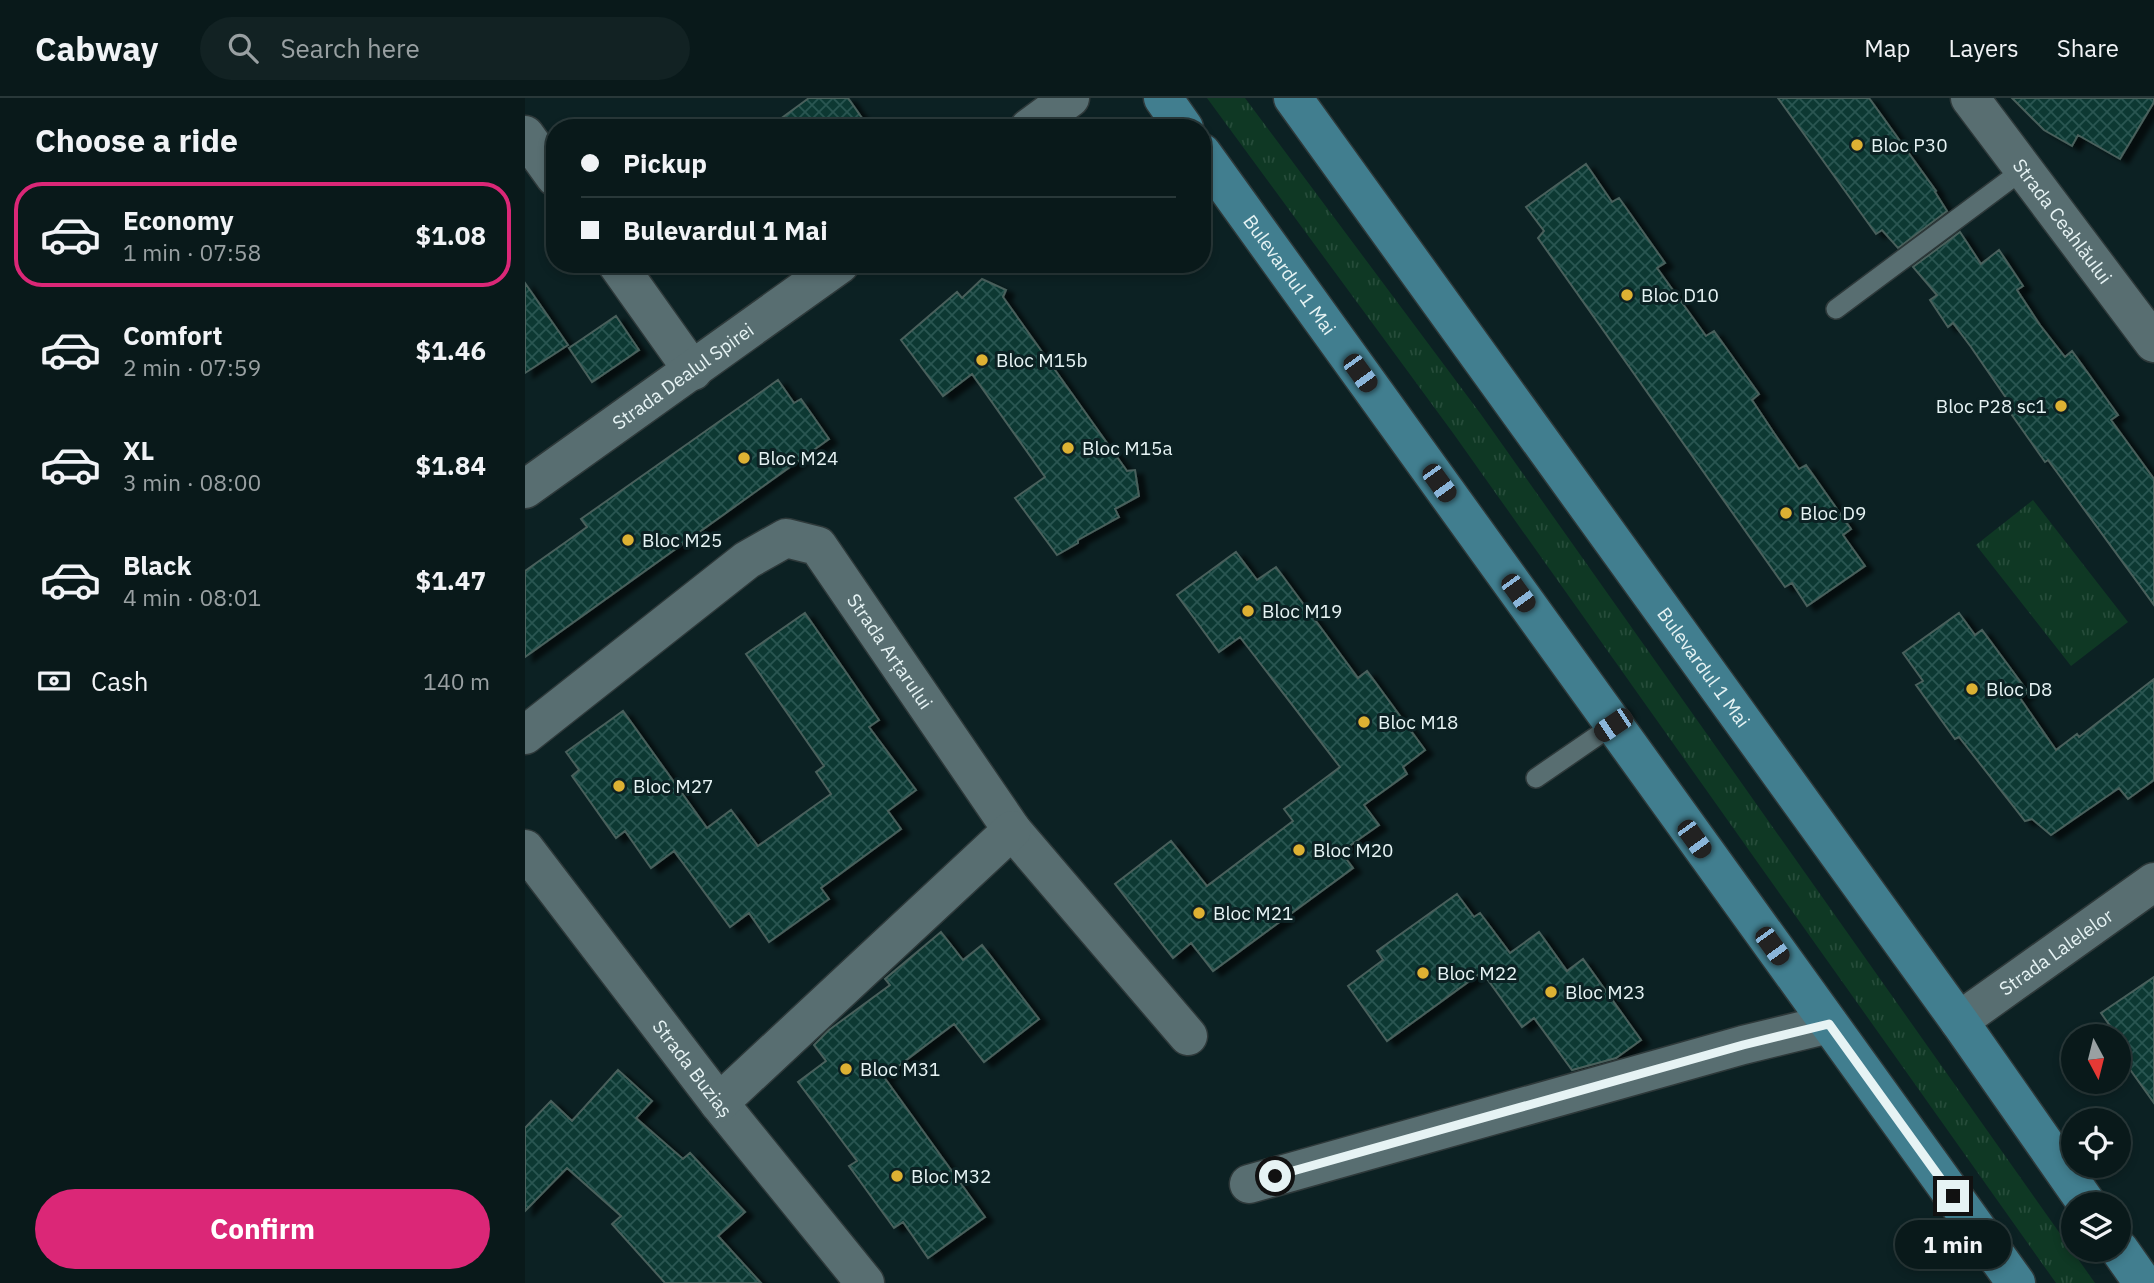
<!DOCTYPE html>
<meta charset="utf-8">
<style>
body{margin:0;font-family:"IBM Plex Sans",sans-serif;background:#122223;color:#f1f3f6;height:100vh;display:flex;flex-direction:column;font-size:26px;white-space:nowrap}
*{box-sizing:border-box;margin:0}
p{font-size:23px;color:#99a0a2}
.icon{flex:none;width:38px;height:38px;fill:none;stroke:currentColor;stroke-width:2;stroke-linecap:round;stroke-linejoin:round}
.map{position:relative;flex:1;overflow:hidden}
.sheet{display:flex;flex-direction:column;background:#09191a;width:525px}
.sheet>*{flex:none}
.top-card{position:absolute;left:21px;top:21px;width:665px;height:154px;border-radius:28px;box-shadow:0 4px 10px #0003,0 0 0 2px #293839;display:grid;align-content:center;height:154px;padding:0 35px;background:#09191a}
.needle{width:46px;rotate:173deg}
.fabs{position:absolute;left:1536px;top:926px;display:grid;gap:14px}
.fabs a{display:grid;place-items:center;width:70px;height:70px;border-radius:50%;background:#09191a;box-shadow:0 4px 10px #0003,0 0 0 2px #293839;font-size:35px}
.end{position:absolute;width:32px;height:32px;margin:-16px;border:9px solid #e6f3f4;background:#111;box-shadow:0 0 0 4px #111}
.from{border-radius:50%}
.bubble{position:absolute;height:49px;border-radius:24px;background:#09191a;box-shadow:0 4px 10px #0003,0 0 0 2px #293839;font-size:23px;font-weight:800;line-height:49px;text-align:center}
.car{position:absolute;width:21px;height:42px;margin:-21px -10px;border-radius:9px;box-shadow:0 0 5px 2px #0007;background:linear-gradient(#222 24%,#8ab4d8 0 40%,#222 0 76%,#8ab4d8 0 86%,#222 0)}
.top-card b{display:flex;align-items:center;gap:24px;height:66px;font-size:26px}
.top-card b+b{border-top:2px solid #293839}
.top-card i{width:18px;height:18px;background:#f1f3f6}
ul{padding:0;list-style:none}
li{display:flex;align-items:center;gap:21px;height:105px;margin:0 14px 10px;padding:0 21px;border:4px solid transparent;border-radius:28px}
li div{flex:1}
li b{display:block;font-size:26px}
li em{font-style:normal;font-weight:800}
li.active{border-color:#db2777}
li>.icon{width:63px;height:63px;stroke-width:1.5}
h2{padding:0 35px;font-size:32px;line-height:84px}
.pay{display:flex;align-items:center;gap:18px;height:77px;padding:0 35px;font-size:26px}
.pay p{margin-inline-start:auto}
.button{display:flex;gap:14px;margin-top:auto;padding:14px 35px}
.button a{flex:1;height:80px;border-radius:42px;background:#db2777;color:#fff;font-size:28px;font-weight:800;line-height:80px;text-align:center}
header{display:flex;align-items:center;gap:42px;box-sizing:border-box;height:98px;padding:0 35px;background:#09191a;border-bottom:2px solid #293839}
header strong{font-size:33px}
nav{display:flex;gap:38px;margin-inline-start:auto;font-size:24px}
.search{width:490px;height:63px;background:#122223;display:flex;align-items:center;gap:18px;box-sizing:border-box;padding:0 24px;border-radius:38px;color:#99a0a2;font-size:26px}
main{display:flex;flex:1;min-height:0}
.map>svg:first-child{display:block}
.grass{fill:url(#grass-tufts)}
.building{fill:url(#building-cross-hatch);stroke:#4a605c;stroke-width:2;filter:url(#shadow)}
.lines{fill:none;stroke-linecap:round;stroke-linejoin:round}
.service-casing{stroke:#2e393a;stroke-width:22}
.minor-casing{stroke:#2e393a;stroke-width:41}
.tertiary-casing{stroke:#2e393a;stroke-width:41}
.secondary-casing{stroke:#2e393a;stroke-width:41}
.service{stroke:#586e71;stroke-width:19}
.minor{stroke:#586e71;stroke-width:38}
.tertiary{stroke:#586e71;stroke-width:38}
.secondary{stroke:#417e8f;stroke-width:38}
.route{stroke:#e6f3f4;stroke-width:9}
.poi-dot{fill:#ddb133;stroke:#0c2123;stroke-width:2.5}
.labels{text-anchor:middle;stroke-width:6;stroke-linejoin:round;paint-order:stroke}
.poi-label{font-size:19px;fill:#e6f3f4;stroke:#0c2123;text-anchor:start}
.street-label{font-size:19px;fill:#e6f3f4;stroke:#0c2123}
</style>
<header>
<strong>Cabway</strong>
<div class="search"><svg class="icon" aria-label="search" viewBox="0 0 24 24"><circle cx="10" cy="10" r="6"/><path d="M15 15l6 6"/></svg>Search here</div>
<nav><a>Map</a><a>Layers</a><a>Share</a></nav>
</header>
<main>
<section class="sheet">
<h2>Choose a ride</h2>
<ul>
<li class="active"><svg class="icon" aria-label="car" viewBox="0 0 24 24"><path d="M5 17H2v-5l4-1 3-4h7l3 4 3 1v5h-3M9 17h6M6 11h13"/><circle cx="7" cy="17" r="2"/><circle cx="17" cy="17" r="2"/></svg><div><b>Economy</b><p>1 min · 07:58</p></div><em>$1.08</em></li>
<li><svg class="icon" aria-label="car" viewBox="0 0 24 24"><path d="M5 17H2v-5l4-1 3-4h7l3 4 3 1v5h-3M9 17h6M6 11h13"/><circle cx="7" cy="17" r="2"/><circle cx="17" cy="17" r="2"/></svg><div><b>Comfort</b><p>2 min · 07:59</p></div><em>$1.46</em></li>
<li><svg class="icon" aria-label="car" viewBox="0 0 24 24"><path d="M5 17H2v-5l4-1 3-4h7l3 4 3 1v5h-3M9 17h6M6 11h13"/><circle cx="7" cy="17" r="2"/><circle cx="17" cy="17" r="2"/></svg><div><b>XL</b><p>3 min · 08:00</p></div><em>$1.84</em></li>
<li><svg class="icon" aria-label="car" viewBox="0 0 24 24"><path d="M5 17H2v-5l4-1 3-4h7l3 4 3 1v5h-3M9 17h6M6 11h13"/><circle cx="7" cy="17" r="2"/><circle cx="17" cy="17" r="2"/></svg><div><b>Black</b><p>4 min · 08:01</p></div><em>$1.47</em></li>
</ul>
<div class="pay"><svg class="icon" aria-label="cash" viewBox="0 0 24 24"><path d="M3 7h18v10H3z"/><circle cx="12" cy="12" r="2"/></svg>Cash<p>140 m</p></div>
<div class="button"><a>Confirm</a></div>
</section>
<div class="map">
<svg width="1629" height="1185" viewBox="0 0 1629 1185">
<defs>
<pattern id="grass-tufts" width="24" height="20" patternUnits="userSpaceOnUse" patternTransform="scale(1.75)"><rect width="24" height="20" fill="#0f3824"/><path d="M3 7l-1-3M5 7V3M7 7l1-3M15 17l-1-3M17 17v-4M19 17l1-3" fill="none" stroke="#264c3a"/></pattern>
<pattern id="building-cross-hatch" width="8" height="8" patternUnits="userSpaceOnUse" patternTransform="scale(1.75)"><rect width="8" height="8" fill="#073933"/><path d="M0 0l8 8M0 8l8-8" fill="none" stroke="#2b5651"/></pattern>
<filter id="shadow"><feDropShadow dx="8" dy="4.5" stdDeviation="2" flood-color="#0009"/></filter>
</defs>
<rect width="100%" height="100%" fill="#0c2123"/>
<!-- grass -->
<path class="grass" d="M682,0h38l235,315 615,870h-39l-603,-850z
M1508,402l95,122 -57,44 -95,-121z"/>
<!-- building -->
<path class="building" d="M284,0h39l21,30h-101z
M1253,0h91l67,93 -1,1 12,19 -49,37 -16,-18 -6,4z
M1487,0h142v4l-34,57 -42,-24 -6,11 -28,-16z
M1061,66l26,38 7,-4 46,65 -8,5 49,68 8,-5 45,63 -7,6 22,33 25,36 7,-4 45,64 -8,6 22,31 -58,40 -15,-23 -7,4 -247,-349 6,-7 -18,-24z
M1435,134l21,32 18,-14 24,36 -6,4 23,35 25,32 7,-6 46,64 -7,5 43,59v126l-106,-145 -3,2 -38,-54 4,-3 -40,-58 -18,-24 -5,4 -18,-27 7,-5 -24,-28z
M457,181l24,11 -3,7 124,174 8,-1 4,26 -24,13 4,8 -41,23v3l-21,12 -42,-57 30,-21 -73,-103 -29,22 -42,-56 56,-48 5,6z
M0,185l43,62 -43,28z
M91,218l23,34 -47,32 -23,-34z
M253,282l16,23 7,-4 28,40 -304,218v-86l62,-44 -6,-8z
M711,454l21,28 19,-13 82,111 9,-7 58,79 -22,17 4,7 -43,31 15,20 -38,27 12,16 -140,103 -22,-28 -18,15 -58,-74 56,-43 36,45 86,-65 -9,-12 56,-42 -100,-130 -21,15 -42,-57z
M280,515l74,107 -10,7 47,63 -28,21 13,18 -80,59 8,11 -60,43 -20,-29 -19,14 -56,-76 -23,17 -26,-37 -9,7 -44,-62 7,-6 -13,-18 57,-41 84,117 24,-18 27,36 73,-52 -15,-22 8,-6 -78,-112z
M1434,515l16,22 7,-5 46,62 -8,6 36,52 21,-16 2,3 75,-58v101l-26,19 -9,-11 -68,47 -19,-16 -7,2 -66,-84 -4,2 -39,-54 7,-4 -20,-28z
M932,796l17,23 6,-4 30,40 29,-21 28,39 16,-12 58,81 -25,18 -44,12 -38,-52 -12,9 -40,-55 -95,69 -39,-55 35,-26 -6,-9z
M416,834l22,28 19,-15 57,74 -55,43 -30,-38 -70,53 101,140 -57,41 -25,-36 -9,6 -45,-62 8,-5 -59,-79 28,-21 -12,-16 15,-15 61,-45 -5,-6z
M1629,879v126l-35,-49v-18h-8l4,-3 -14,-20z
M93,972l34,31 -16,17 47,41 7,-6 55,59 -27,24 43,47h-96l-53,-59 9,-8 -54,-48 -42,43v-83l26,-27 21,20z"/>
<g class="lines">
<defs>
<path id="service" d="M1311,211l188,-140
M1011,680l77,-53"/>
<g id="minor">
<path id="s1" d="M1445,0l184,245"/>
<path d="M0,37l30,42"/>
<path d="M92,166l76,107"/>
<path id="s2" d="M0,637l222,-175 39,-22 32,8 194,284 176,206"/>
<path id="s3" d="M0,751l194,254 146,180"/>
<path id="s4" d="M1434,923l195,-139"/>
<path d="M194,1005l293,-273"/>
<path d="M724,1086l494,-139 86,-21"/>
</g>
<g id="tertiary">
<path d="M504,30l41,-30"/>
<path id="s5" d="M0,391l315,-225"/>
</g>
<g id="secondary">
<path d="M638,0l21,30"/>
<path id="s6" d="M768,0l666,923 128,183"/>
<path id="s7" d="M677,55l814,1130"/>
<path d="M1594,1151l24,34"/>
</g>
</defs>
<!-- service casing -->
<use href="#service" class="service-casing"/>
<!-- minor casing -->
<use href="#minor" class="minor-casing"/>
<!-- tertiary casing -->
<use href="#tertiary" class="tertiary-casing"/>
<!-- secondary casing -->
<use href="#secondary" class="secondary-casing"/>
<!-- service -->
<use href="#service" class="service"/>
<!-- minor -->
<use href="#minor" class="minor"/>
<!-- tertiary -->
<use href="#tertiary" class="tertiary"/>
<!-- secondary -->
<use href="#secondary" class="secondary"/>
</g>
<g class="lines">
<!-- route -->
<path class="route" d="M750,1078l468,-131 86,-21 124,172"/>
</g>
<!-- markers -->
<g class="poi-dot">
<circle cx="1332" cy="47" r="7"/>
<circle cx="1102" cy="197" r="7"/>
<circle cx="457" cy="262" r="7"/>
<circle cx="1536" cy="308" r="7"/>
<circle cx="543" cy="350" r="7"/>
<circle cx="219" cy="360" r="7"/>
<circle cx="1261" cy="415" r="7"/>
<circle cx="103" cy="442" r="7"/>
<circle cx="723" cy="513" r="7"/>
<circle cx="1447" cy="591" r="7"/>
<circle cx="839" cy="624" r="7"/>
<circle cx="94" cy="688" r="7"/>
<circle cx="774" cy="752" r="7"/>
<circle cx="674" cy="815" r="7"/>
<circle cx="898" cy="875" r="7"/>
<circle cx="1026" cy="894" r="7"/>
<circle cx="321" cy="971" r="7"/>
<circle cx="372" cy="1078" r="7"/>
</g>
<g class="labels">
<!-- poi labels -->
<g class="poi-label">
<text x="1346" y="54">Bloc P30</text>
<text x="1116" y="204">Bloc D10</text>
<text x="471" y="269">Bloc M15b</text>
<text x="1522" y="315" text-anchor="end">Bloc P28 sc1</text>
<text x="557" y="357">Bloc M15a</text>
<text x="233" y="367">Bloc M24</text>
<text x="1275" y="422">Bloc D9</text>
<text x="117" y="449">Bloc M25</text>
<text x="737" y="520">Bloc M19</text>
<text x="1461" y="598">Bloc D8</text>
<text x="853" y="631">Bloc M18</text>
<text x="108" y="695">Bloc M27</text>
<text x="788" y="759">Bloc M20</text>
<text x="688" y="822">Bloc M21</text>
<text x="912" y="882">Bloc M22</text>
<text x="1040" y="901">Bloc M23</text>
<text x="335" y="978">Bloc M31</text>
<text x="386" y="1085">Bloc M32</text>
</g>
<!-- street labels -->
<g class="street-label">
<text dy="7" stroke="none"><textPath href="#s1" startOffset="154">Strada Ceahlăului</textPath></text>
<text dy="7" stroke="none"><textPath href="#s7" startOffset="150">Bulevardul 1 Mai</textPath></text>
<text dy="7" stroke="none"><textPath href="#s5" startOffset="194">Strada Dealul Spirei</textPath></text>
<text dy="7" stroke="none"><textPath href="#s2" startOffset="488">Strada Arțarului</textPath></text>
<text dy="7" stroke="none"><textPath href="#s6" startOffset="702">Bulevardul 1 Mai</textPath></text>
<text dy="7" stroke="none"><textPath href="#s4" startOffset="119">Strada Lalelelor</textPath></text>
<text dy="7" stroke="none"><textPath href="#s3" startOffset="276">Strada Buziaș</textPath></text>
</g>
</g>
</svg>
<div class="fabs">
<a><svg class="needle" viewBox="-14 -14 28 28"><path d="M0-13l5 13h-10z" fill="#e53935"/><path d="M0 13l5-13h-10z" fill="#99a0a2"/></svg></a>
<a><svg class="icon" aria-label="locate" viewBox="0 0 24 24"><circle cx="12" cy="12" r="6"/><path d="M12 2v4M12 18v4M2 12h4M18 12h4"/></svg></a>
<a><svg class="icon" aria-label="layers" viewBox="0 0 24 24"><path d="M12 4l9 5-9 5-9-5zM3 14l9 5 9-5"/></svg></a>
</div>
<i class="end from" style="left:750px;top:1078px"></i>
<i class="end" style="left:1428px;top:1098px"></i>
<div class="bubble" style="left:1370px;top:1122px;width:116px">1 min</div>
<i class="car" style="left:835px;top:275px;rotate:144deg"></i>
<i class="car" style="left:914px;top:385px;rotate:144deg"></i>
<i class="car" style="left:993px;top:495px;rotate:144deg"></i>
<i class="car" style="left:1088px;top:627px;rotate:236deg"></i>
<i class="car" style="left:1169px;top:741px;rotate:144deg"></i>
<i class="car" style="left:1247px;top:848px;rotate:144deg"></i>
<div class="top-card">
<b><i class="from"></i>Pickup</b>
<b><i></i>Bulevardul 1 Mai</b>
</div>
</div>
</main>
